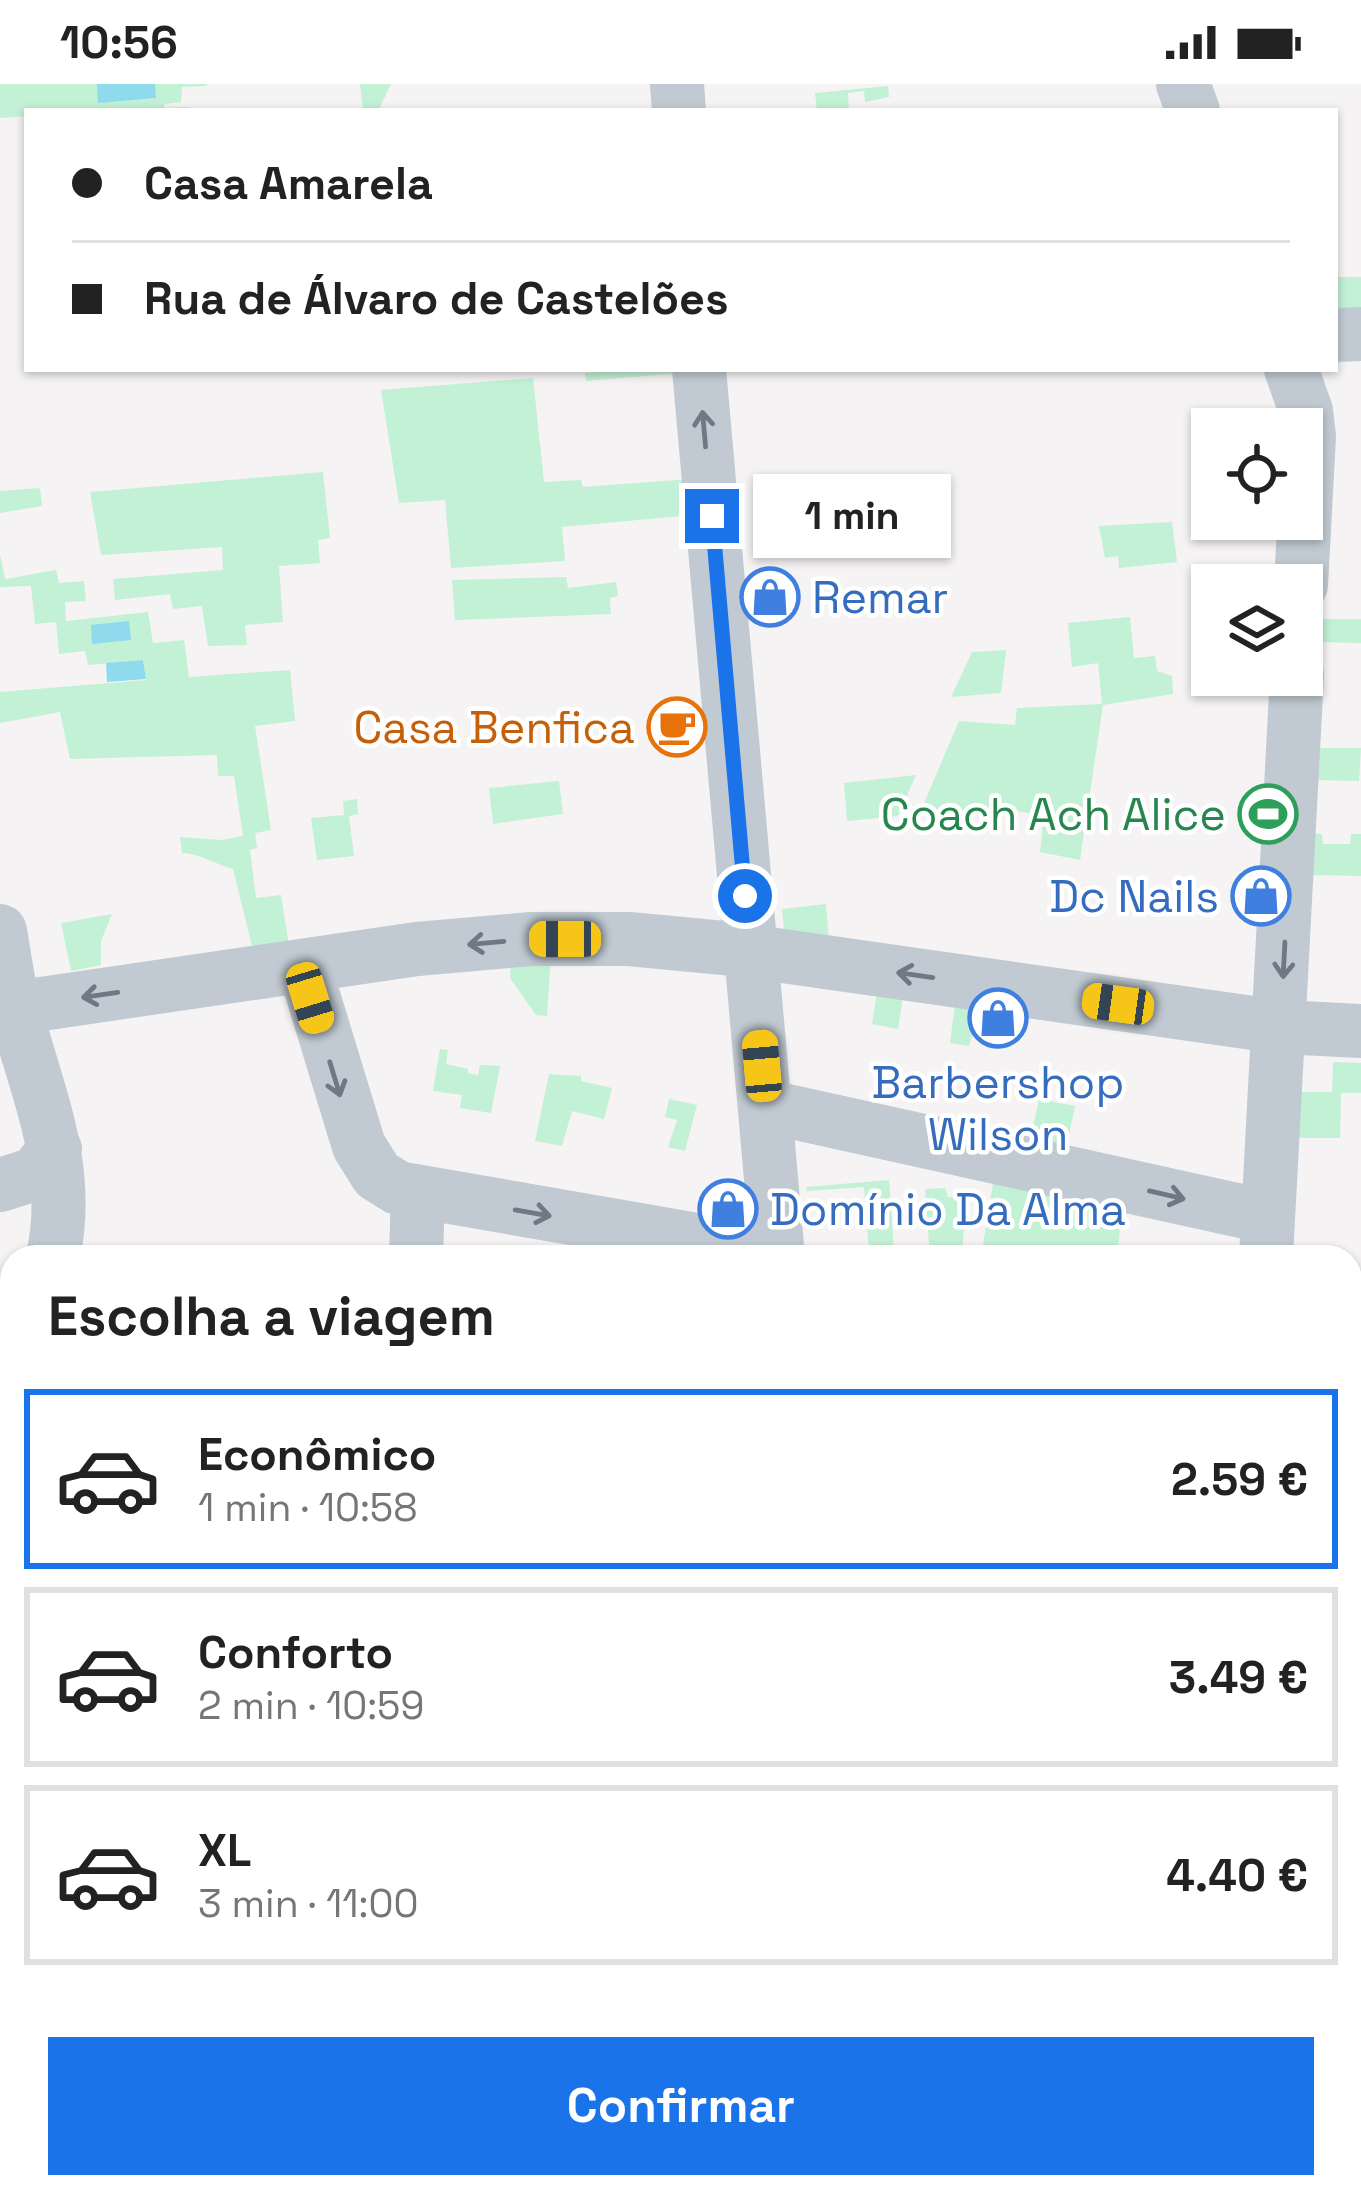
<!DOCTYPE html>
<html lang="pt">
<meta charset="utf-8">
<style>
body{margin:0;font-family:"Space Grotesk",sans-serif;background:#f6f6f6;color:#222;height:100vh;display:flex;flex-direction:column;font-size:45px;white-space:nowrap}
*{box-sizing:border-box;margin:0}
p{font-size:39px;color:#767676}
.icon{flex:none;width:66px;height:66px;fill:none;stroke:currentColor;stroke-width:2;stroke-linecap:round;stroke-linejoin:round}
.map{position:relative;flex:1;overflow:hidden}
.sheet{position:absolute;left:0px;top:1161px;width:1362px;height:954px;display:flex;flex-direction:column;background:#fff;border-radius:36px 36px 0 0;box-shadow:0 3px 9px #0004}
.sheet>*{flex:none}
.banner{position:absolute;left:24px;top:24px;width:1314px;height:264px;border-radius:0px;box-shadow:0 3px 9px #0004;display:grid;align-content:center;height:264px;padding:0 48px;background:#fff}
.buttons{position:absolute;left:1191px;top:324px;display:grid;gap:24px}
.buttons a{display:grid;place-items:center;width:132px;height:132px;border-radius:0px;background:#fff;box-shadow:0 3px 9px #0004;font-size:60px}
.end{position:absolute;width:54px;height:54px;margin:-27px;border:15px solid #1a73e8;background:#fff;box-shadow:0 0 0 6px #fff}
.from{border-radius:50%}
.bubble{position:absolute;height:84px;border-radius:0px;background:#fff;box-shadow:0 3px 9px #0004;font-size:39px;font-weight:800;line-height:84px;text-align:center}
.car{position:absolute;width:36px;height:72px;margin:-36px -18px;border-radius:15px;box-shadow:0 0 9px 3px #0007;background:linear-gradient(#f5c518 24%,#345 0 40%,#f5c518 0 76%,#345 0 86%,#f5c518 0)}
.banner b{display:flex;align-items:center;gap:42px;height:114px;font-size:45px}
.banner b+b{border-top:3px solid #e0e0e0}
.banner i{width:30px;height:30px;background:#222}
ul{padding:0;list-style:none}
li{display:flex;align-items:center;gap:36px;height:180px;margin:0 24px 18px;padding:0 24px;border:6px solid #e0e0e0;border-radius:0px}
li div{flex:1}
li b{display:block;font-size:45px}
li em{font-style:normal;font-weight:800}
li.active{border-color:#1a73e8}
li>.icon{width:108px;height:108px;stroke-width:1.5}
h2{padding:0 48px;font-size:54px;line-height:144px}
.button{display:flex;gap:24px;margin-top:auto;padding:24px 48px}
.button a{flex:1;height:138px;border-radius:0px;background:#1a73e8;color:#fff;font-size:48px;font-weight:800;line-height:138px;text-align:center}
.status{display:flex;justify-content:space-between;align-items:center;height:84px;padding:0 60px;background:#fff;direction:ltr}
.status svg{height:33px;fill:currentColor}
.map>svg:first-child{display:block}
.green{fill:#c3f1d5}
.water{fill:#90daee}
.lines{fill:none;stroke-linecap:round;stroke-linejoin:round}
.minor{stroke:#c1cad2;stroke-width:54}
.major{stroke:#b3c2d1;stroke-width:66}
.oneway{stroke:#6e7983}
.route{stroke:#1a73e8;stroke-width:15}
.labels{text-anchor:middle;stroke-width:9;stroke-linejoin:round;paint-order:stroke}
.shop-label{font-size:45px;fill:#366cbe;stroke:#fff;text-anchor:start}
.food-label{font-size:45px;fill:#c56008;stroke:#fff;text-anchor:end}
.leisure-label{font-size:45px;fill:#27864d;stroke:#fff;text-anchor:end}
</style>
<div class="status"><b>10:56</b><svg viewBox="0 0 49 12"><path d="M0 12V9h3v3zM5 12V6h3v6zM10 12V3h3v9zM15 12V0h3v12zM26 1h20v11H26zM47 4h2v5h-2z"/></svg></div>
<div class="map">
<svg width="1361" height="2115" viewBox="0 0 1361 2115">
<rect width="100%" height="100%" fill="#f5f3f3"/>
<!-- green -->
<path class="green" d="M0,0h207v2l-25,1 -1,15 -17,2 1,4 22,-1 1,4h-161v5l-27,2z
M360,0h31l-13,27h-15z
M888,2l1,11 -24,5 -1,-11 -16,2 1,18h-32l-2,-18z
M1335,193h26v40l-26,-1z
M641,285h39v4l-94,8 -1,-8z
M533,294l11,104 37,-2 2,7 106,-8 3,36 -130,12 3,34 -114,7 -6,-68 -46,3 -18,-113z
M323,388l7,66 -12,2 2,23 -41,3 4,56 -38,3 2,20 -39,1 -6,-40 -29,3 -3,-15 -55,6 -2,-21 110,-9 -1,-23 -121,8 -11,-63z
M40,404l2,18 -42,7v-22z
M1172,438l5,40 -58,6 -1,-12 -13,2 -6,-32z
M0,470l5,25 51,-9 3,13 25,-2 2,20 -21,1 1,19 82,-9 5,31 31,-3 5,37 101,-7 5,51 -40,5 16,104 -16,3 2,15 -7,2 6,48 25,-3 9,57 -35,6 -22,-89c-18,-5 -34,-16 -51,-16l-2,-16 41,3 22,-4 -9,-60h-16l-1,-21 -147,4 -10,-47 -60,11v-31l146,-12 -3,-20 -55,5 -3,-14 -26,3 -3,-32 -21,2 -4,-38 -31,1z
M566,493l2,11 48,-6 2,14 -8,2 1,16 -156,6 -3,-40z
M1130,533l4,41 21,-2 2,15 15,5 1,18 -70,11 -23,155 -40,-8 4,-37 -42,-6 -83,6 40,-94 56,4 2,-17 85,-4 -4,-41 -26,4 -4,-44z
M1323,535h38v24l-39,-1z
M1006,566l-5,43 -50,4 21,-45z
M1316,664h45l-2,33 -45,-1z
M916,691l-18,41 -51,5 -3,-38z
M559,697l4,33 -70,10 -4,-36z
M357,715l1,15 -9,2 5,40 -37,4 -6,-42 33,-3 -1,-14z
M1312,750h10l1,10h27l1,-10h10v42l-51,-1z
M826,820l3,38 -45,-13 -2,-20z
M112,830l-11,27v24l-30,6 -10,-48z
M511,873h40l-4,59 -11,-1 -26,-37z
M877,907l26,4 -5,34 -26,-5z
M955,919l26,3 -12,40 -19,-3z
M440,965l8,1 -2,14 22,5v4l10,2 2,-10 20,1 -9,47 -31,-5 2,-13 -29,-4z
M1333,978l28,1v30h-20l-1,45h-42l2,-46h32z
M549,990l32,2v5l31,7 -8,31 -32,-8 -10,35 -27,-5z
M669,1015l28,6 -12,46 -17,-4 9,-27 -12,-3z
M1039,1015l36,7 -9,43 -38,2z
M995,1087l58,13 -3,17 32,8 2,-18 39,9 -6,57h-136z
M889,1096l5,69 -25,2 -5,-64 -57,4 -1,-4z
M945,1104l3,9 18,-1 -4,61h-32l-5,-68z"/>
<!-- water -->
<path class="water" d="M97,0h58l1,14 -58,5z
M129,537l2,19 -39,4 -1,-19z
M143,576l3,19 -39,3 -1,-19z"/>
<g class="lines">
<!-- minor -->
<path class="minor" d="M677,0l2,27
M1183,0l10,27
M1335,251l26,-1
M699,285l79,888
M1291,285l15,42 3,25 -8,149
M0,847c5,28 8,56 16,82 23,85 56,155 37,244
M304,882l55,180 18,29 21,13 380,66
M14,924l403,-59 114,-10h98l105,10 547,78 80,4
M765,1022l503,111
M0,1101l35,-11 20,-25
M416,1173l2,-64
M1266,1173l31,-582
M0,1340l12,-32
M0,1469l12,9
M264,2103v12
M825,2115l7,-12
M1217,2115l1,-12"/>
<!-- major -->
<path class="major" d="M451,2115l37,-7 138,7"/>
</g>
<!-- one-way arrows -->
<defs><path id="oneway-shaft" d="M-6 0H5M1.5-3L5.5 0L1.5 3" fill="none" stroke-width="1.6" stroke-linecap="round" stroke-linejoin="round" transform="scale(3)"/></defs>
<g class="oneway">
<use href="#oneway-shaft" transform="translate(704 345) rotate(-95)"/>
<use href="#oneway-shaft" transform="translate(486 859) rotate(175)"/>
<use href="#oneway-shaft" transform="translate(1284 876) rotate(93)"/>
<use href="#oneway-shaft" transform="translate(915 891) rotate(-172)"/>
<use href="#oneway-shaft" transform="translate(100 911) rotate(172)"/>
<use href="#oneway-shaft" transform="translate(335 995) rotate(73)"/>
<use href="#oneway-shaft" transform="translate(1167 1111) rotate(13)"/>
<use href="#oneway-shaft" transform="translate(533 1129) rotate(10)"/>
</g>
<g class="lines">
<!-- route -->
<path class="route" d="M712,432l33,380"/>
</g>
<!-- icons -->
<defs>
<symbol id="shop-ring" viewBox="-11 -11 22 22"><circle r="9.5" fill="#fff" stroke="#3f7fe0" stroke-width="1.5"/><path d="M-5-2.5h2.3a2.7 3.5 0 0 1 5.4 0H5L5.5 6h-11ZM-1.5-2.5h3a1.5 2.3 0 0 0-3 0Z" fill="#3f7fe0"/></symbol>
<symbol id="cafe-ring" viewBox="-11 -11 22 22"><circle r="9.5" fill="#fff" stroke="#e8710a" stroke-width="1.5"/><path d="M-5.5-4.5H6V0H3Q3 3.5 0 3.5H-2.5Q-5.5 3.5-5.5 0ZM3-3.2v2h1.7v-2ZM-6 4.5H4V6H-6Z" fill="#e8710a"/></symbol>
<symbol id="stadium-ring" viewBox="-11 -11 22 22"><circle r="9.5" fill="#fff" stroke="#2e9e5b" stroke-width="1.5"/><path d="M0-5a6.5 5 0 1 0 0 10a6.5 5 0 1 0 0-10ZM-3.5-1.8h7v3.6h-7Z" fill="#2e9e5b"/></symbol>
</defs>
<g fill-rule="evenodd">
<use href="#shop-ring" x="737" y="480" width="66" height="66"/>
<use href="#cafe-ring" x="644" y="610" width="66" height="66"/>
<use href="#stadium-ring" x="1235" y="697" width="66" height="66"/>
<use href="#shop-ring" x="1228" y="779" width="66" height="66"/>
<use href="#shop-ring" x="965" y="901" width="66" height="66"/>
<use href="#shop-ring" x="695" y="1092" width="66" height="66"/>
</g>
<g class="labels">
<!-- shop labels -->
<g class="shop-label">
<text x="812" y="529">Remar</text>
<text x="1219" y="828" text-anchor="end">Dc Nails</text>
<text x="998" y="1014" text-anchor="middle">Barbershop<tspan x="998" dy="52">Wilson</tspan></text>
<text x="770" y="1141">Domínio Da Alma</text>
</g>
<!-- food labels -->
<g class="food-label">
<text x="635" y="659">Casa Benfica</text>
</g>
<!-- leisure labels -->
<g class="leisure-label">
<text x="1226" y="746">Coach Ach Alice</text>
</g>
</g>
</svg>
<div class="buttons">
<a><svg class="icon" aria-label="locate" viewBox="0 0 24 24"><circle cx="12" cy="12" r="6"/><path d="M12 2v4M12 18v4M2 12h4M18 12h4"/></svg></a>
<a><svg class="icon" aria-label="layers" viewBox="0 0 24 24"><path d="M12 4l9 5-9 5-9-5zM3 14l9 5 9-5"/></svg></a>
</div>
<i class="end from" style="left:745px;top:812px"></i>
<i class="end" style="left:712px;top:432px"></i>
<div class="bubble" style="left:753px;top:390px;width:198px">1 min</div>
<i class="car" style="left:565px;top:855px;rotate:270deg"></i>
<i class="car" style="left:310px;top:914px;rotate:163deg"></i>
<i class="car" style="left:1118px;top:920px;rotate:278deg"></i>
<i class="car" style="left:762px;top:982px;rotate:355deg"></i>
<div class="banner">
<b><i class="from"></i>Casa Amarela</b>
<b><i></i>Rua de Álvaro de Castelões</b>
</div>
<section class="sheet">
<h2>Escolha a viagem</h2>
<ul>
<li class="active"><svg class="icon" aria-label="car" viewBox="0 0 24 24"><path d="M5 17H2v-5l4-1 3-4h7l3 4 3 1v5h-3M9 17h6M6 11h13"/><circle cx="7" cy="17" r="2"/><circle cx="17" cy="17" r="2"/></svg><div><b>Econômico</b><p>1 min · 10:58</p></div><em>2.59 €</em></li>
<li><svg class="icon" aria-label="car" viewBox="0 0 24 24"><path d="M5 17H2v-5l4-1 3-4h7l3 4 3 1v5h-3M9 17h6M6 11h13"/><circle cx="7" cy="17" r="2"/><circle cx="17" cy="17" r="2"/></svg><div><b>Conforto</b><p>2 min · 10:59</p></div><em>3.49 €</em></li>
<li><svg class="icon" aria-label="car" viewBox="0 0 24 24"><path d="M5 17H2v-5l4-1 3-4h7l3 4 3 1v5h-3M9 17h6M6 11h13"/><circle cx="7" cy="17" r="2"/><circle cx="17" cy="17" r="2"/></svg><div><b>XL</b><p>3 min · 11:00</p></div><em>4.40 €</em></li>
</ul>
<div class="button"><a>Confirmar</a></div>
</section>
</div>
